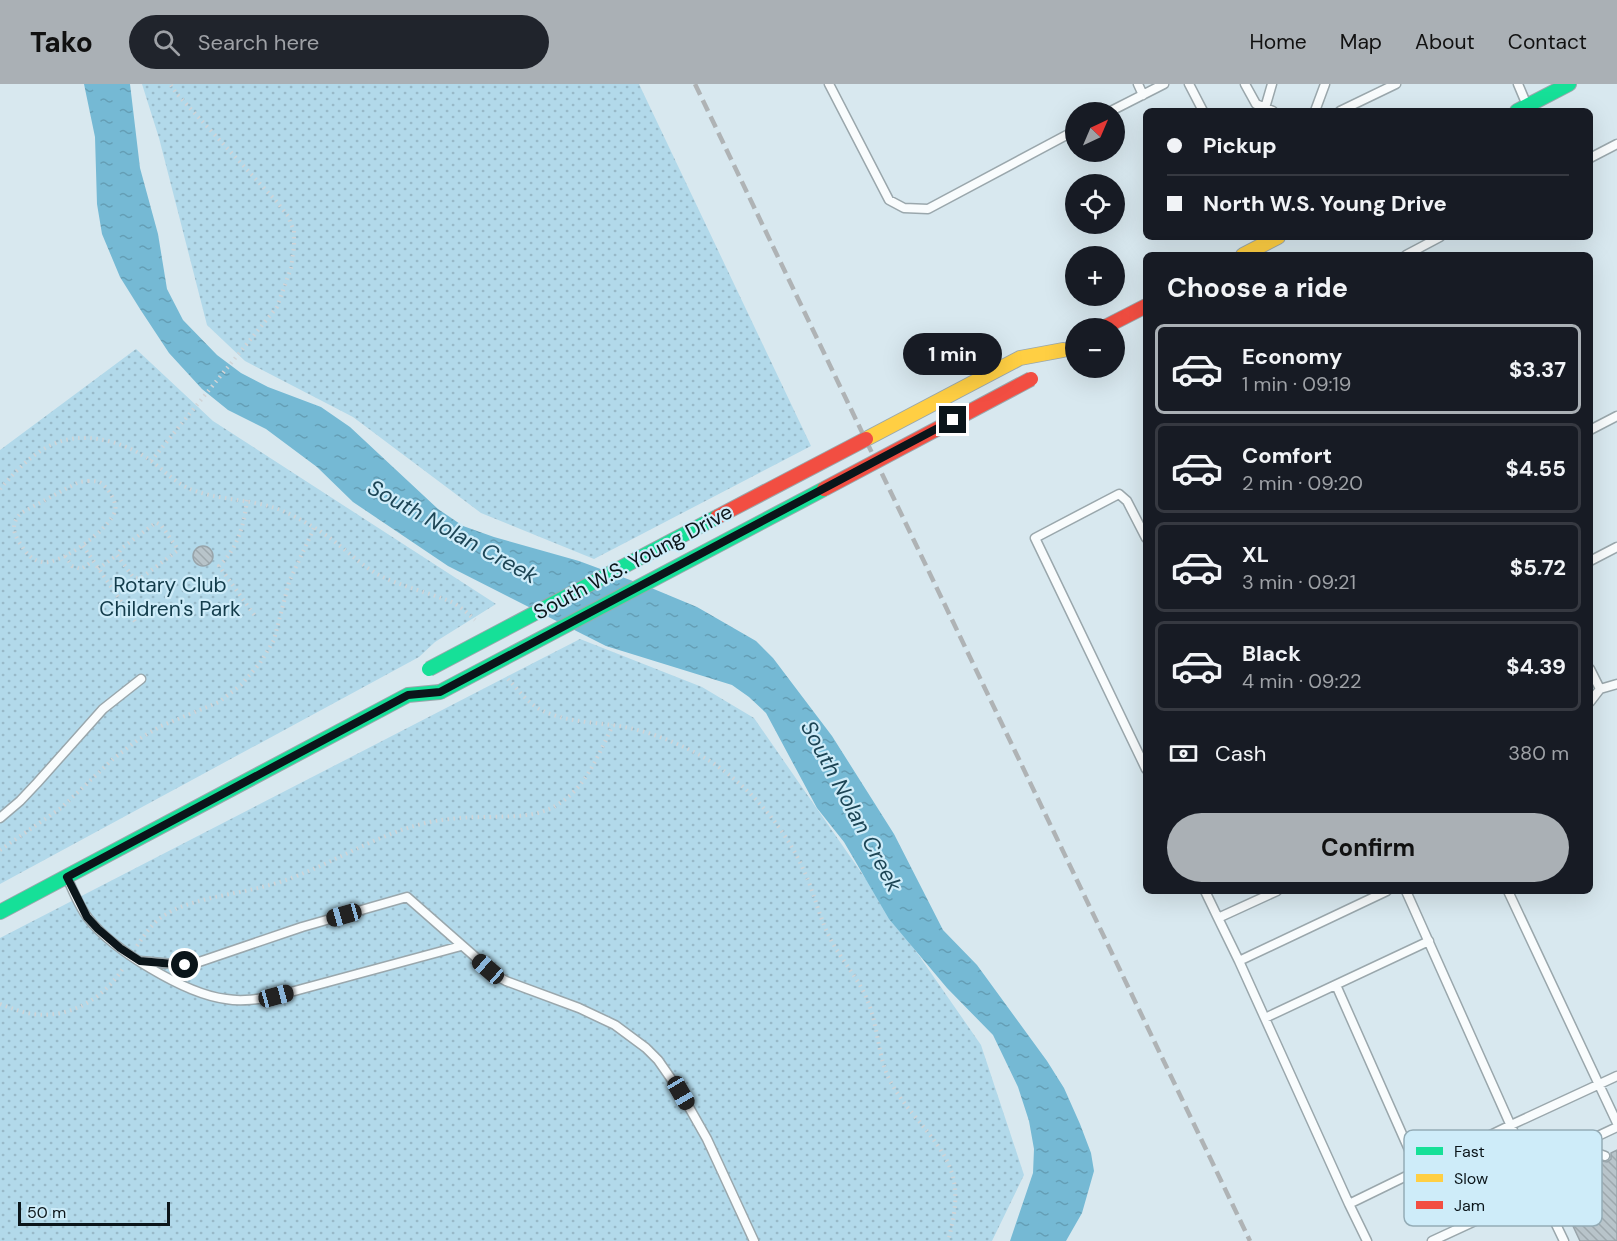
<!DOCTYPE html>
<meta charset="utf-8">
<style>
body{margin:0;font-family:"DM Sans",sans-serif;background:#20242c;color:#f1f3f6;height:100vh;display:flex;flex-direction:column;font-size:22px;white-space:nowrap}
*{box-sizing:border-box;margin:0}
p{font-size:20px;color:#9ea1a6}
.icon{flex:none;width:33px;height:33px;fill:none;stroke:currentColor;stroke-width:2;stroke-linecap:round;stroke-linejoin:round}
.map{position:relative;flex:1;overflow:hidden}
.drawer{position:absolute;left:1143px;top:168px;width:450px;height:642px;display:flex;flex-direction:column;background:#171b24;border-radius:9px;box-shadow:0 6px 24px #0002}
.drawer>*{flex:none}
.banner{position:absolute;left:1143px;top:24px;width:450px;height:132px;border-radius:9px;box-shadow:0 6px 24px #0002;display:grid;align-content:center;height:132px;padding:0 24px;background:#171b24}
.needle{width:39px;rotate:44deg}
.buttons{position:absolute;left:1065px;top:18px;display:grid;gap:12px}
.buttons a{display:grid;place-items:center;width:60px;height:60px;border-radius:50%;background:#171b24;box-shadow:0 6px 24px #0002;font-size:30px}
.scale{position:absolute;left:18px;bottom:15px;width:152px;box-sizing:border-box;padding-left:6px;border:3px solid #0b151a;border-top:0;font-size:16px;line-height:21px;white-space:nowrap;color:#0b151a;-webkit-text-stroke:4px #ceecf9;paint-order:stroke}
.end{position:absolute;width:27px;height:27px;margin:-14px;border:8px solid #0b151a;background:#fff;box-shadow:0 0 0 3px #fff}
.from{border-radius:50%}
.bubble{position:absolute;height:42px;border-radius:21px;background:#171b24;box-shadow:0 6px 24px #0002;font-size:20px;font-weight:700;line-height:42px;text-align:center}
.car{position:absolute;width:18px;height:36px;margin:-18px -9px;border-radius:8px;box-shadow:0 0 4px 2px #0007;background:linear-gradient(#222 24%,#8ab4d8 0 40%,#222 0 76%,#8ab4d8 0 86%,#222 0)}
.banner b{display:flex;align-items:center;gap:21px;height:57px;font-size:22px}
.banner b+b{border-top:2px solid #363941}
.banner i{width:15px;height:15px;background:#f1f3f6}
ul{padding:0;list-style:none}
li{display:flex;align-items:center;gap:18px;height:90px;margin:0 12px 9px;padding:0 12px;border:3px solid #363941;border-radius:9px}
li div{flex:1}
li b{display:block;font-size:22px}
li em{font-style:normal;font-weight:700}
li.active{border-color:#aab0b5}
li>.icon{width:54px;height:54px;stroke-width:1.5}
h2{padding:0 24px;font-size:27px;line-height:72px}
.pay{display:flex;align-items:center;gap:15px;height:66px;padding:0 24px;font-size:22px}
.pay p{margin-inline-start:auto}
.primary-button{display:flex;gap:12px;margin-top:auto;padding:12px 24px}
.primary-button a{flex:1;height:69px;border-radius:36px;background:#aab0b5;color:#111;font-size:24px;font-weight:700;line-height:69px;text-align:center}
header{display:flex;align-items:center;gap:36px;box-sizing:border-box;height:84px;padding:0 30px;background:#aab0b5;color:#111}
header strong{font-size:28px}
nav{display:flex;gap:33px;margin-inline-start:auto;font-size:21px}
.search{width:420px;height:54px;background:#20242c;display:flex;align-items:center;gap:15px;box-sizing:border-box;padding:0 21px;border-radius:33px;color:#9ea1a6;font-size:22px}
.map>svg:first-child{display:block}
.park{fill:url(#park-dots)}
.water{fill:url(#water-ripples)}
.building{fill:url(#building-back-hatch);stroke:#98a4aa;stroke-width:1.5}
.lines{fill:none;stroke-linecap:round;stroke-linejoin:round}
.lane-casing{stroke:#9aa7ac;stroke-width:11}
.fast-casing{stroke:#9aa7ac;stroke-width:16}
.slow-casing{stroke:#9aa7ac;stroke-width:16}
.jam-casing{stroke:#9aa7ac;stroke-width:16}
.path{stroke:#d0d4d7;stroke-width:4;stroke-dasharray:1.5 4.5;stroke-linecap:butt}
.lane{stroke:#f9fcfd;stroke-width:8}
.fast{stroke:#16e098;stroke-width:14}
.slow{stroke:#ffcf43;stroke-width:14}
.jam{stroke:#f24e42;stroke-width:14}
.rail{stroke:#afb3b5;stroke-width:4.5;stroke-dasharray:12 6;stroke-linecap:butt}
.fast-bridge-casing{stroke:#9aa7ac;stroke-width:16;stroke-linecap:butt}
.jam-bridge-casing{stroke:#9aa7ac;stroke-width:16;stroke-linecap:butt}
.fast-bridge{stroke:#16e098;stroke-width:14}
.jam-bridge{stroke:#f24e42;stroke-width:14}
.route{stroke:#0b151a;stroke-width:8}
.labels{text-anchor:middle;stroke-width:4.5;stroke-linejoin:round;paint-order:stroke}
.street-label{font-size:21px;fill:#0b151a;stroke:#ceecf9}
.park-label{font-size:21px;fill:#133c4b;stroke:#ceecf9}
.water-label{font-size:22px;font-style:italic;fill:#1d4555;stroke:#ceecf9}
.key{fill:#ceecf9;stroke:#94acb6;stroke-width:1.5}
.key-label{font-size:16px;fill:#0b151a}
</style>
<header>
<strong>Tako</strong>
<div class="search"><svg class="icon" aria-label="search" viewBox="0 0 24 24"><circle cx="10" cy="10" r="6"/><path d="M15 15l6 6"/></svg>Search here</div>
<nav><a>Home</a><a>Map</a><a>About</a><a>Contact</a></nav>
</header>
<div class="map">
<svg width="1617" height="1157" viewBox="0 0 1617 1157">
<defs>
<pattern id="park-dots" width="8" height="8" patternUnits="userSpaceOnUse" patternTransform="scale(1.5)"><rect width="8" height="8" fill="#b2d9ea"/><path d="M2 2h.1M6 6h.1" fill="none" stroke="#98b9c8" stroke-width="1.8" stroke-linecap="round"/></pattern>
<pattern id="water-ripples" width="26" height="14" patternUnits="userSpaceOnUse" patternTransform="scale(1.5)"><rect width="26" height="14" fill="#75b9d4"/><path d="M2 4q2-2 4 0t4 0M15 11q2-2 4 0t4 0" fill="none" stroke="#649eb5"/></pattern>
<pattern id="building-back-hatch" width="6" height="6" patternUnits="userSpaceOnUse" patternTransform="scale(1.5)"><rect width="6" height="6" fill="#b8c4ca"/><path d="M-1 5l2 2M0 0l6 6M5-1l2 2" fill="none" stroke="#9da8ad"/></pattern>
</defs>
<rect width="100%" height="100%" fill="#d8e8ef"/>
<!-- park -->
<path class="park" d="M142,0h497l172,362 -217,113 -113,-46 -128,-96 -108,-56 -38,-36 -48,-187z
M136,265l77,72 283,183 -61,38 -16,15 -419,227v-434z
M580,555l122,48 52,31 227,327 43,130 -32,66h-992v-303z"/>
<!-- water -->
<path class="water" d="M84,0h46l10,84 18,66 9,55 16,31 34,35 24,18 27,14 53,20 29,20 88,82 25,17 31,11 85,24 70,26 48,20 59,34 17,17 59,78 62,98 49,96 34,35 70,96 17,27 16,36 11,29 3,18 -12,42 -16,28h-56l23,-68 1,-24 -5,-28 -11,-34 -25,-52 -46,-47 -58,-69 -45,-77 -27,-34 -51,-95 -17,-16 -17,-12 -126,-39 -158,-80 -95,-64 -36,-35 -51,-38 -38,-19 -26,-21 -33,-36 -29,-44 -20,-32 -18,-43 -5,-30 -2,-67z"/>
<!-- building -->
<path class="building" d="M193 472a10 10 0 1 1 20 0a10 10 0 1 1-20 0Z
M1617,1066v91h-37l-28,-60 8,-4 4,4 6,-1 5,-10 22,-10 10,2 4,-3v-6z"/>
<g class="lines">
<defs>
<path id="lane" d="M829,0l60,116 15,8 24,1 148,-79
M1138,0l5,11
M1189,0l14,27
M1245,0l11,20 17,7
M1518,0l8,19
M1265,24l7,-24
M1315,27l10,-27
M1340,27l56,-27
M1109,28l55,-28
M1590,74l27,-14
M1406,171l34,-18
M1590,346l27,-14
M1146,454l-19,-37 -8,-7 -84,44 111,231
M1590,477l27,-14
M1590,585l10,20 17,-5
M1590,618l10,-13
M0,734l20,-17 17,-18 66,-74 38,-30
M67,793c6,14 12,29 21,41 25,32 97,76 138,81 16,3 33,0 50,-3l185,-50
M1205,807l13,27
M1387,807l-148,70 110,243 162,-79 106,-49
M1406,807l134,300 24,50
M1508,807l109,232
M140,877l45,4 14,-3 103,-35 105,-30 90,79 9,5 73,27 36,17 31,23 12,12 23,33 26,46 47,102
M1239,877l-21,-43 59,-27
M1336,901l82,185
M1265,934l164,-77
M1530,1084l87,-41
M1566,1091l11,-29 28,10
M1349,1120l18,37
M1432,1157l108,-50"/>
<path id="fast" d="M1517,27l52,-27
M0,828l408,-217 32,-3"/>
<path id="slow" d="M1243,171l35,-18
M866,355l154,-81 43,-8"/>
<path id="jam" d="M1103,244l43,-22"/>
</defs>
<!-- lane casing -->
<use href="#lane" class="lane-casing"/>
<!-- fast casing -->
<use href="#fast" class="fast-casing"/>
<!-- slow casing -->
<use href="#slow" class="slow-casing"/>
<!-- jam casing -->
<use href="#jam" class="jam-casing"/>
<!-- path -->
<path class="path" d="M151,377l126,-154 14,-39 3,-22v-15l-6,-15 -12,-15 -99,-107 -7,-10
M88,397c5,0 9,0 13,2 7,5 17,20 14,28 -5,18 -55,55 -73,51 -12,-2 -17,-11 -23,-20 -7,-12 -7,-19 2,-29l52,-28 6,-3z
M0,405c23,-26 48,-53 87,-51 23,1 44,9 63,22 15,11 27,25 45,31 29,10 59,8 88,20 16,7 33,17 47,27 16,12 30,26 47,36 24,13 52,18 77,29l10,7 11,10
M247,416c-3,25 -9,48 -28,66l36,50
M157,439l4,2 16,23v3l-36,27h-4l-4,-1 -16,-22 5,-7 32,-24z
M83,462l53,77
M65,472l7,10 9,3 12,-8
M98,485l19,-14
M508,595c10,11 20,24 33,31 23,11 47,12 71,15 32,4 65,17 93,33 43,26 80,69 100,115 9,20 14,43 24,63 11,23 30,42 39,66 9,22 10,48 18,70 6,15 17,30 27,42 39,47 52,65 35,127
M0,766l61,-42 52,-49 26,-20 22,-13 58,-24 22,-17 19,-22 14,-23 15,-58 25,-54
M137,862c10,-15 18,-27 35,-35 13,-7 28,-10 43,-14 24,-5 48,-9 71,-17 51,-18 95,-49 149,-59 17,-3 36,-4 54,-4 25,-1 49,1 71,-14 27,-17 39,-50 53,-78
M0,920c11,4 21,8 32,10 39,5 72,-16 92,-47"/>
<!-- lane -->
<use href="#lane" class="lane"/>
<!-- fast -->
<use href="#fast" class="fast"/>
<!-- slow -->
<use href="#slow" class="slow"/>
<!-- jam -->
<use href="#jam" class="jam"/>
<!-- rail -->
<path class="rail" d="M695,0l555,1157"/>
<defs>
<path id="fast-bridge" d="M429,585l288,-152
M440,608l384,-203"/>
<path id="jam-bridge" d="M824,405l207,-110
M717,433l149,-78"/>
</defs>
<!-- fast-bridge casing -->
<use href="#fast-bridge" class="fast-bridge-casing"/>
<!-- jam-bridge casing -->
<use href="#jam-bridge" class="jam-bridge-casing"/>
<!-- fast-bridge -->
<use href="#fast-bridge" class="fast-bridge"/>
<!-- jam-bridge -->
<use href="#jam-bridge" class="jam-bridge"/>
</g>
<g class="lines">
<!-- route -->
<path class="route" d="M185,881l-45,-4 -20,-13 -22,-19 -11,-12 -20,-40 341,-182 32,-3 513,-272"/>
</g>
<g class="labels">
<!-- street labels -->
<g class="street-label">
<text transform="translate(633 478) rotate(-28)" y="7">South W.S. Young Drive</text>
</g>
<!-- park labels -->
<g class="park-label">
<text x="170" y="508">Rotary Club<tspan x="170" dy="24">Children's Park</tspan></text>
</g>
<!-- water labels -->
<g class="water-label">
<text transform="translate(453 447) rotate(29)" y="8">South Nolan Creek</text>
<text transform="translate(852 722) rotate(62)" y="8">South Nolan Creek</text>
</g>
</g>
<!-- legend -->
<rect x="1404" y="1046" width="198" height="96" rx="9" class="key"/>
<rect x="1416" y="1063" width="27" height="8" fill="#16e098"/>
<rect x="1416" y="1090" width="27" height="8" fill="#ffcf43"/>
<rect x="1416" y="1117" width="27" height="8" fill="#f24e42"/>
<g class="key-label">
<text x="1454" y="1073">Fast</text>
<text x="1454" y="1100">Slow</text>
<text x="1454" y="1127">Jam</text>
</g>
</svg>
<div class="buttons">
<a><svg class="needle" viewBox="-14 -14 28 28"><path d="M0-13l5 13h-10z" fill="#e53935"/><path d="M0 13l5-13h-10z" fill="#9ea1a6"/></svg></a>
<a><svg class="icon" aria-label="locate" viewBox="0 0 24 24"><circle cx="12" cy="12" r="6"/><path d="M12 2v4M12 18v4M2 12h4M18 12h4"/></svg></a>
<a>+</a>
<a>−</a>
</div>
<div class="scale">50 m</div>
<i class="end from" style="left:185px;top:881px"></i>
<i class="end" style="left:953px;top:336px"></i>
<div class="bubble" style="left:903px;top:249px;width:99px">1 min</div>
<i class="car" style="left:344px;top:831px;rotate:254deg"></i>
<i class="car" style="left:488px;top:885px;rotate:311deg"></i>
<i class="car" style="left:276px;top:912px;rotate:75deg"></i>
<i class="car" style="left:681px;top:1009px;rotate:150deg"></i>
<div class="banner">
<b><i class="from"></i>Pickup</b>
<b><i></i>North W.S. Young Drive</b>
</div>
<section class="drawer">
<h2>Choose a ride</h2>
<ul>
<li class="active"><svg class="icon" aria-label="car" viewBox="0 0 24 24"><path d="M5 17H2v-5l4-1 3-4h7l3 4 3 1v5h-3M9 17h6M6 11h13"/><circle cx="7" cy="17" r="2"/><circle cx="17" cy="17" r="2"/></svg><div><b>Economy</b><p>1 min · 09:19</p></div><em>$3.37</em></li>
<li><svg class="icon" aria-label="car" viewBox="0 0 24 24"><path d="M5 17H2v-5l4-1 3-4h7l3 4 3 1v5h-3M9 17h6M6 11h13"/><circle cx="7" cy="17" r="2"/><circle cx="17" cy="17" r="2"/></svg><div><b>Comfort</b><p>2 min · 09:20</p></div><em>$4.55</em></li>
<li><svg class="icon" aria-label="car" viewBox="0 0 24 24"><path d="M5 17H2v-5l4-1 3-4h7l3 4 3 1v5h-3M9 17h6M6 11h13"/><circle cx="7" cy="17" r="2"/><circle cx="17" cy="17" r="2"/></svg><div><b>XL</b><p>3 min · 09:21</p></div><em>$5.72</em></li>
<li><svg class="icon" aria-label="car" viewBox="0 0 24 24"><path d="M5 17H2v-5l4-1 3-4h7l3 4 3 1v5h-3M9 17h6M6 11h13"/><circle cx="7" cy="17" r="2"/><circle cx="17" cy="17" r="2"/></svg><div><b>Black</b><p>4 min · 09:22</p></div><em>$4.39</em></li>
</ul>
<div class="pay"><svg class="icon" aria-label="cash" viewBox="0 0 24 24"><path d="M3 7h18v10H3z"/><circle cx="12" cy="12" r="2"/></svg>Cash<p>380 m</p></div>
<div class="primary-button"><a>Confirm</a></div>
</section>
</div>
